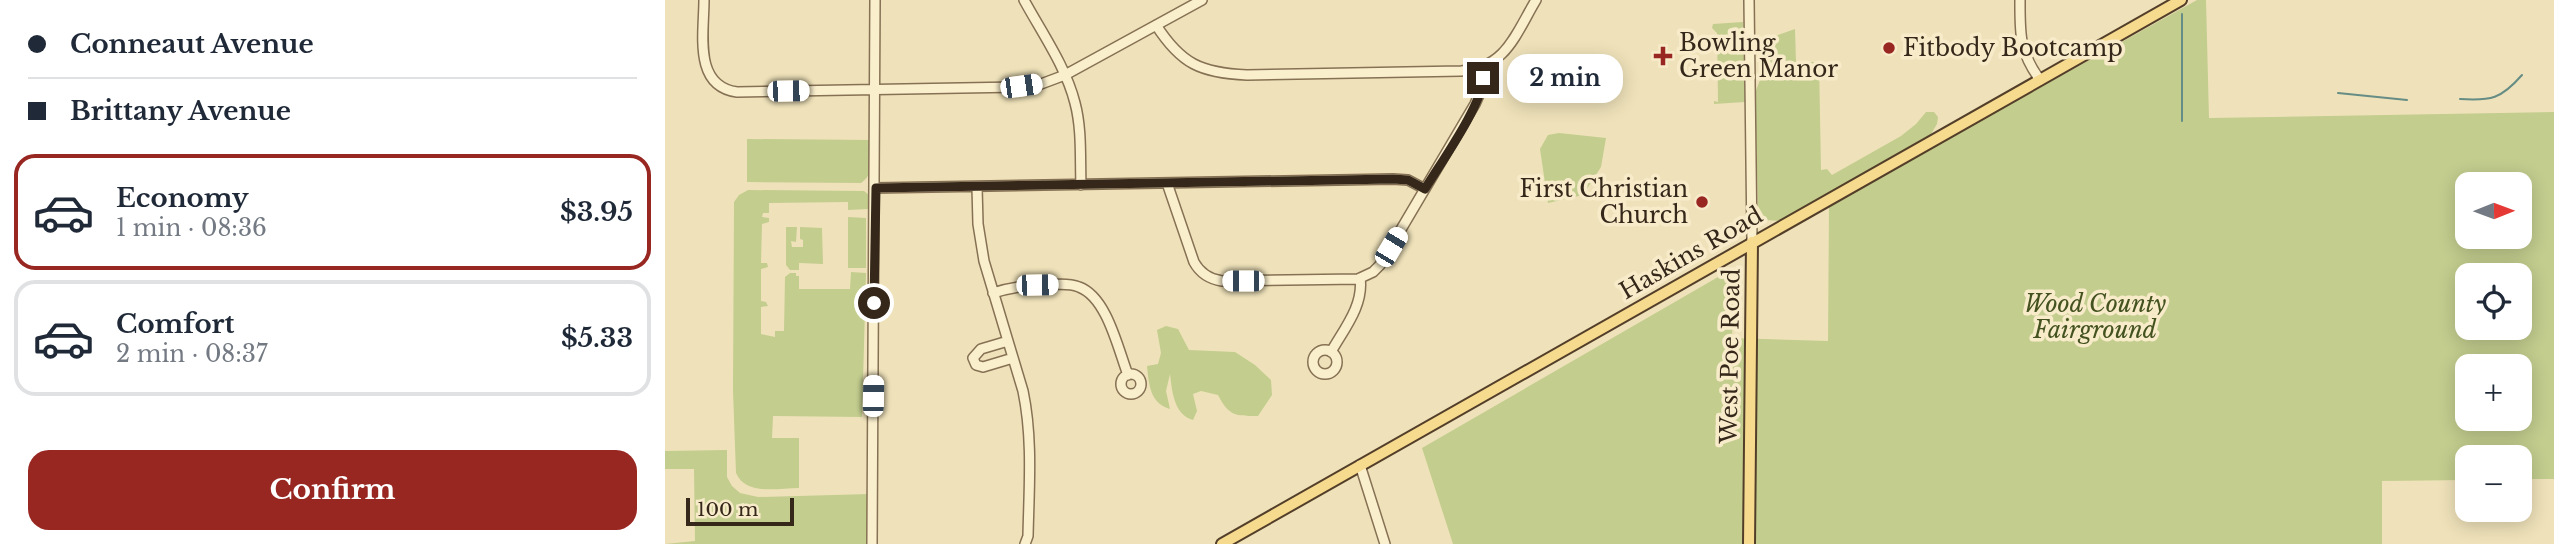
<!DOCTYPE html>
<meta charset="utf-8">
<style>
body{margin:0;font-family:"Libre Baskerville",serif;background:#f2f2f3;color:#1f2937;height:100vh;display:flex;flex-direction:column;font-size:26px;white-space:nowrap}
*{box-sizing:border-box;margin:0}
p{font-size:23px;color:#747a83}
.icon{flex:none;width:38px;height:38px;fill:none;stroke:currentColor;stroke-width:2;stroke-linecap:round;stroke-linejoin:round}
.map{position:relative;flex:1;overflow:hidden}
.sheet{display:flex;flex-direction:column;background:#fff;width:665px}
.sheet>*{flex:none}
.guide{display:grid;align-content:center;height:154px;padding:0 28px;background:#fff}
.needle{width:46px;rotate:89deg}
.controls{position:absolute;left:1790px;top:172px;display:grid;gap:14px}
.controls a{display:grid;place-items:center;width:77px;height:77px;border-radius:14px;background:#fff;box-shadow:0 4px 18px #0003;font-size:35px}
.scale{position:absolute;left:21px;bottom:18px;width:108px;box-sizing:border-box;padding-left:7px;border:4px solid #35281a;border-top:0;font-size:19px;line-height:24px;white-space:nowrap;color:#35281a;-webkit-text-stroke:5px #f7ebca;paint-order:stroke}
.end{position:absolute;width:32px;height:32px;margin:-16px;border:9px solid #35281a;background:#fff;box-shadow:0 0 0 4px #fff}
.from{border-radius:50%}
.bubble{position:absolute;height:49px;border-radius:21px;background:#fff;box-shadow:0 4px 18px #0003;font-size:23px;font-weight:700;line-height:49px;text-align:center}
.car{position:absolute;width:21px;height:42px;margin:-21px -10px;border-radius:9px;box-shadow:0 0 5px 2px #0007;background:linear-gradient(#fff 24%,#345 0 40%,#fff 0 76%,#345 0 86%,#fff 0)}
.guide b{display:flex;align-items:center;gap:24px;height:66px;font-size:26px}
.guide b+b{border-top:2px solid #e0e1e3}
.guide i{width:18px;height:18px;background:#1f2937}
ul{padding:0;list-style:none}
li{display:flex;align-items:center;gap:21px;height:116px;margin:0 14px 10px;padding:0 14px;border:4px solid #e0e1e3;border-radius:21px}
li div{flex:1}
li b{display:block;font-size:26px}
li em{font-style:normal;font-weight:700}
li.on{border-color:#982621}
li>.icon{width:63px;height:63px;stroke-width:1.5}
.action{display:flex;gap:14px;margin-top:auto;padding:14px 28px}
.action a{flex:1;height:80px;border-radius:21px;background:#982621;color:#fff;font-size:28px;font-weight:700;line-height:80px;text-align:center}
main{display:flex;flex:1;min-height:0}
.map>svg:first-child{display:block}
.green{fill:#c3cd8e;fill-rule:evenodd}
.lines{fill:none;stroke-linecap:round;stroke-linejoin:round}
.stream{stroke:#668d85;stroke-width:2}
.minor-casing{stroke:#867154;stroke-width:12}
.major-casing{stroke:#533e29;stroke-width:14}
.minor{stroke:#faefcd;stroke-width:9}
.major{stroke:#f6da8e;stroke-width:10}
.route{stroke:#35281a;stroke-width:9}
.poi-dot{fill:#982621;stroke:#f7ebca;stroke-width:2.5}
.labels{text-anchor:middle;stroke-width:7;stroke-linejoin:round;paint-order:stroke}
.poi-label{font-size:23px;fill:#35281a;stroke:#f7ebca;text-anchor:start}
.street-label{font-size:23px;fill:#35281a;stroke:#f7ebca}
.park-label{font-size:23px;font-style:italic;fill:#43521f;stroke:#f7ebca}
</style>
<main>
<section class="sheet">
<div class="guide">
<b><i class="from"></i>Conneaut Avenue</b>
<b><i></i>Brittany Avenue</b>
</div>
<ul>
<li class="on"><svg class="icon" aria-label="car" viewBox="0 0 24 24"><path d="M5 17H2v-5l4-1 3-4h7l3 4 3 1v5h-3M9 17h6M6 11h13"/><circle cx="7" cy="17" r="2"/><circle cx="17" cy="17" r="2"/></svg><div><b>Economy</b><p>1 min · 08:36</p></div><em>$3.95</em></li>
<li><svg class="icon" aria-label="car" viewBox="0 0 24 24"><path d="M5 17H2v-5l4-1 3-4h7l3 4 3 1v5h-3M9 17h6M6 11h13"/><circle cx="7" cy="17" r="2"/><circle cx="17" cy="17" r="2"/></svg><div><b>Comfort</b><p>2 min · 08:37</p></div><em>$5.33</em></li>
</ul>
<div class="action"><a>Confirm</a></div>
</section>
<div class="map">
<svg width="1889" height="544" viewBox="0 0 1889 544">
<rect width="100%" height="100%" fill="#efe2ba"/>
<!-- green -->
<path class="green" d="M1532,0h9l3,118 345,-6v367h-34v-22h-53v23l-85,1v63h-929l-31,-96 303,-175 9,6 -2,59 96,3 1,-136zM1802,184h53v52h-53zM1802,275h53v52h-53zM1802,366h53v52h-53z
M1078,22l2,80 -31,2v-3l4,1 -1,-69 -5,-5 1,-4z
M1130,29l1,33h23l2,108 6,-1 5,6 69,-39 15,-12 10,-12h8l4,5 -1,7 -6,10 -152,87 -13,-1 -8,-14 -3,-113 5,-13 -1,-35 8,-6z
M894,133l47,5 -5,29 -18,28 -35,8 -8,-54 8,-14z
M82,139l125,1c0,17 4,32 -11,43l-114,-1z
M83,190l116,1 6,5 2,7 -4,6 -20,1v-8l-79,1v10h-6l-1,4 7,1v4l-7,2 -1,39h6l1,4 -7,2v32l5,1 2,4 -7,1v27l14,3v-6h9l1,-54 5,-4h6v3h3v13h51l1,-17 15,1 -4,144 -89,-1 -1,22h27v50c-22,0 -53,8 -63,-15l-3,-82 1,-189 5,-7z
M183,217l18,1v50h-18z
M121,227h11l-1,15 -5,-1 1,6h11v-7l-3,-1v-12l22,1 1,36 -24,-1v7h-9l-4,-5z
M501,326l12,3 11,21 46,2 20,13 16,15 1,15 -14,21c-23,0 -29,0 -40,-21l-17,-4 -8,3 4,17 -4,9c-19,-5 -21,-29 -23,-46l-4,17 4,18c-20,-6 -21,-24 -23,-43l11,-2 3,-11 -4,-23z
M62,450v27l5,9 8,7 18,4 112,-3 -2,50h-203l30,-3 -1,-72h-29v-18z"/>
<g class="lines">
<!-- stream -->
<path class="stream" d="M1673,93l69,7
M1795,99c31,2 41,0 62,-24
M1517,121v-107"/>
<defs>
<path id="minor" d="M39,0c0,33 -11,86 33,92l285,-5 19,-3 24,-9 137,-75
M359,0c18,33 42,67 51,103 7,26 5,55 6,82
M1084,0l3,242
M1355,0c0,34 -1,51 20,80
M491,25c25,39 45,48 91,50l214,-4c45,-3 54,-36 75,-71
M502,183l27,79c6,11 15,17 28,19l136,-2 15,-7 7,-7 95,-161 7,-16v-20
M312,187l1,37 6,37 39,130c10,48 6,97 5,145l-3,8
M210,188l518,-9 15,1 17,9
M328,293c18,-6 35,-8 54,-8 10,-1 22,-2 32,2 28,10 39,62 49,88
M343,341l-27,8 -8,9 3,7 7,2 30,-9
M648 362a12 12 0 1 1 24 0a12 12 0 1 1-24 0Z
M666,352c13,-23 33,-47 29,-74
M456 384a10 10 0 1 1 20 0a10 10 0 1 1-20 0Z
M695,465l25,79
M207,544l3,-544"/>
<path id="major" d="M557,544l959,-544
M1084,544l3,-302"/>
</defs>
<!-- minor casing -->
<use href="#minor" class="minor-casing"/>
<!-- major casing -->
<use href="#major" class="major-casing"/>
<!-- minor -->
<use href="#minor" class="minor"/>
<!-- major -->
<use href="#major" class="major"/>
</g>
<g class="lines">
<!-- route -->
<path class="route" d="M209,303l2,-115 517,-9 15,1 17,9c15,-25 58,-85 58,-111"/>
</g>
<!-- markers -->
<g class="poi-dot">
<circle cx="1224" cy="48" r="7"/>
<path d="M994.5 45.5h7v7h7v7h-7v7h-7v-7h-7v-7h7z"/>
<circle cx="1037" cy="202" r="7"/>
</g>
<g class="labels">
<!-- poi labels -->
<g class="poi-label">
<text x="1014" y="51">Bowling<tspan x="1014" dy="26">Green Manor</tspan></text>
<text x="1238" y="56">Fitbody Bootcamp</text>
<text x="1023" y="197" text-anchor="end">First Christian<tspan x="1023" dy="26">Church</tspan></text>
</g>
<!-- street labels -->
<g class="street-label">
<text transform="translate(1026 253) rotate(-30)" y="8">Haskins Road</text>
<text transform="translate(1065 356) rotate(-89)" y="8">West Poe Road</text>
</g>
<!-- park labels -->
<g class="park-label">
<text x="1430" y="312">Wood County<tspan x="1430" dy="26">Fairground</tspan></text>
</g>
</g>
</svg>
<div class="controls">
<a><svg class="needle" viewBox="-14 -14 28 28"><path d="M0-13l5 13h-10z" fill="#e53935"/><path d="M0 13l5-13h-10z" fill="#747a83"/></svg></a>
<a><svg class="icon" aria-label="locate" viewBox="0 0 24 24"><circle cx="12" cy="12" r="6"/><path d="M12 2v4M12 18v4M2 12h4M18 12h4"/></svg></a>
<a>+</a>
<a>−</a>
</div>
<div class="scale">100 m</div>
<i class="end from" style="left:209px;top:303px"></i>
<i class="end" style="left:818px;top:78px"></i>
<div class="bubble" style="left:842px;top:54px;width:116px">2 min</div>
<i class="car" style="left:356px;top:86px;rotate:82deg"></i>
<i class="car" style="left:123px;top:91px;rotate:89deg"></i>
<i class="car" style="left:726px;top:247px;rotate:31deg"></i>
<i class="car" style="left:578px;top:281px;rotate:270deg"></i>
<i class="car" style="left:372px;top:285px;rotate:89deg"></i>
<i class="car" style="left:208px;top:396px;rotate:1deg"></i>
</div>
</main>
